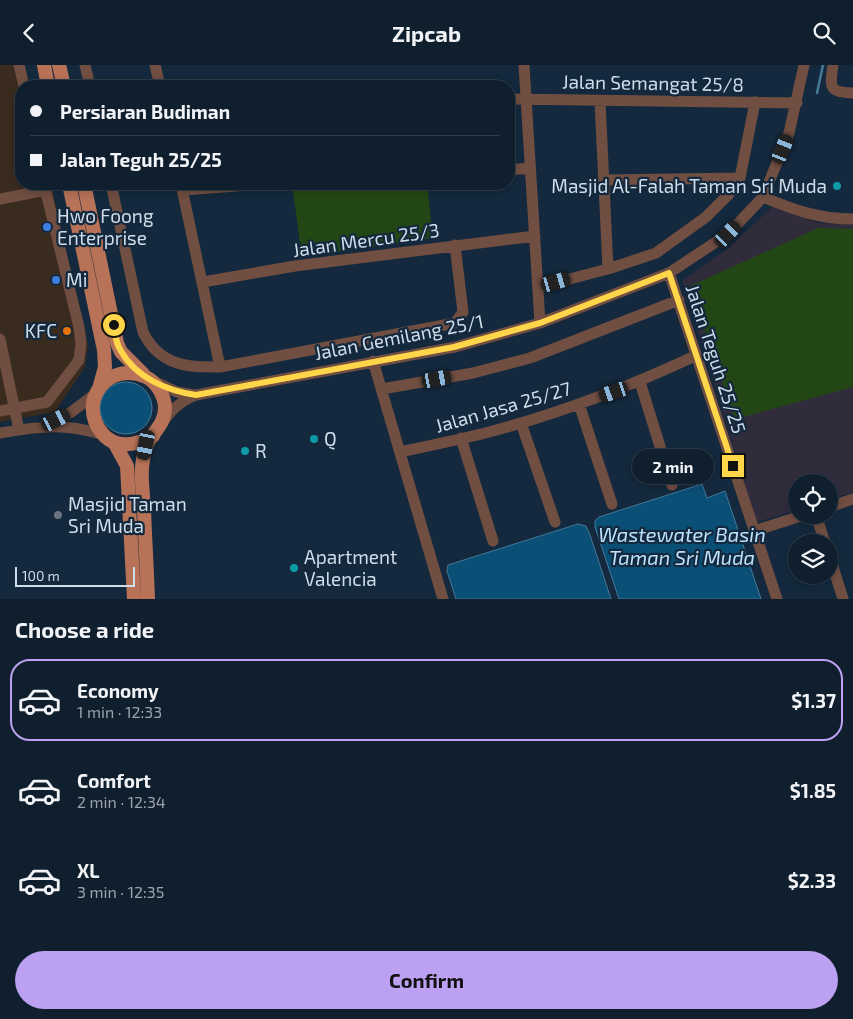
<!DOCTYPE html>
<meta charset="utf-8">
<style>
body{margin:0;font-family:"Exo 2",sans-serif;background:#182736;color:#f1f3f6;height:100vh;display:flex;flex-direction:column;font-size:19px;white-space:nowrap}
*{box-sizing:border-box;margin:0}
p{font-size:16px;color:#9ba2aa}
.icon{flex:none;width:28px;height:28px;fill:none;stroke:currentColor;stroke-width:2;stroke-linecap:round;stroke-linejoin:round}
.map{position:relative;height:534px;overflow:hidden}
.panel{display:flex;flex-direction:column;background:#0f1f2e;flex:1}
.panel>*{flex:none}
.guide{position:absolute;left:15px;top:15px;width:500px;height:110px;border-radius:20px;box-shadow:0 2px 8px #0003,0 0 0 1px #2f3d4a;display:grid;align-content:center;height:110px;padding:0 15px;background:#0f1f2e}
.tools{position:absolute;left:788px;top:409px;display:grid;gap:10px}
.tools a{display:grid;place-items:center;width:50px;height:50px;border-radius:50%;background:#0f1f2e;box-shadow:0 2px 8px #0003,0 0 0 1px #2f3d4a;font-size:25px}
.scale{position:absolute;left:15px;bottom:12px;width:120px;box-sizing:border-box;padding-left:5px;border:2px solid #cfdce9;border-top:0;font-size:14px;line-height:18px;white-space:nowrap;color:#cfdce9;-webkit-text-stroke:4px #14293d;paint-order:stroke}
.end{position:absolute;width:22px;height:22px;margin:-11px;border:6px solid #ffd54a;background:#111;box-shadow:0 0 0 2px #111}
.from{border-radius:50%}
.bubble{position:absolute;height:35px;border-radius:18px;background:#0f1f2e;box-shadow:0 2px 8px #0003,0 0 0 1px #2f3d4a;font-size:16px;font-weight:700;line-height:35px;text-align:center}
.car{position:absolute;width:15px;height:30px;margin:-15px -8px;border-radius:6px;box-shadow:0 0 4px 1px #0007;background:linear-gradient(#222 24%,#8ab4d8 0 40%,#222 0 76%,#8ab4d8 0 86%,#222 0)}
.guide b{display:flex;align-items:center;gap:18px;height:48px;font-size:19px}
.guide b+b{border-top:1px solid #2f3d4a}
.guide i{width:12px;height:12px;background:#f1f3f6}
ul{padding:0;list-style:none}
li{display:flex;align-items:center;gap:15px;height:82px;margin:0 10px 8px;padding:0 5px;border:2px solid transparent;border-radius:20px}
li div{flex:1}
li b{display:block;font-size:19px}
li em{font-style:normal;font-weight:700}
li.active{border-color:#bca0f2}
li>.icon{width:45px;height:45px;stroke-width:1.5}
h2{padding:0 15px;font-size:22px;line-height:60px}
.button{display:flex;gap:10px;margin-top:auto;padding:10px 15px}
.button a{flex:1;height:58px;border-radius:30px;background:#bca0f2;color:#111;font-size:20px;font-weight:700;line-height:58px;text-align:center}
header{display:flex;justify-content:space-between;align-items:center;height:65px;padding:0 15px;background:#0f1f2e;font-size:22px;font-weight:700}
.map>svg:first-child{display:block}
.commercial{fill:#3a2b1f}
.education{fill:#302c3c}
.green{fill:#234714}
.water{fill:#0a4f75;stroke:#457998}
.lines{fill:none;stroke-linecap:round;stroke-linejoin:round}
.stream{stroke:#457998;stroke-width:2.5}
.minor{stroke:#704e41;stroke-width:11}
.major{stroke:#b77257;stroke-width:14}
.route{stroke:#ffd54a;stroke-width:6}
.culture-dot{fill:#0f9aa8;stroke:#14293d;stroke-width:2}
.shop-dot{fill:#3f7fe0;stroke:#14293d;stroke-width:2}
.food-dot{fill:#e8710a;stroke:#14293d;stroke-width:2}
.worship-dot{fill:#6b7280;stroke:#14293d;stroke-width:2}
.labels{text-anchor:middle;stroke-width:4.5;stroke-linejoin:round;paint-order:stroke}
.street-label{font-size:19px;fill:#cfdce9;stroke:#14293d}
.poi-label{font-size:19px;fill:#cfdce9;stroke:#14293d;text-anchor:start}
.water-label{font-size:20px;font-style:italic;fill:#bce2ff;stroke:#14293d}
</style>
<header><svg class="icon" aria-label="back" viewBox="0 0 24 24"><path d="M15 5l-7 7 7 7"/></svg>Zipcab<svg class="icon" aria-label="search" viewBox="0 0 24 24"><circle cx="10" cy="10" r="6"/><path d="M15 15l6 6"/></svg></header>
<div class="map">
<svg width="853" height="534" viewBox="0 0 853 534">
<rect width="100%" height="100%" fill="#14293d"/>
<!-- commercial -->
<path class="commercial" d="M0,0h24l-3,21v98h30l37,161 -3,22 -30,45 -55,10z"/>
<!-- education -->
<path class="education" d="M772,142l47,16 34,1v268l-24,8v-17h-33v27l-39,12 -75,-241 48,-34z"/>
<!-- green -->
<path class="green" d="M292,119h135l6,54 -131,19z
M818,163l35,1v158l-118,32 -45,-133z"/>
<!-- water -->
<path class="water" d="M100 343a26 26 0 1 1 52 0a26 26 0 1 1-52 0Z
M702,419l5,14 18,-7 36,108h-142l-24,-72v-6l4,-4z
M578,459l8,2 4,9 21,64h-155l-9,-28 1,-6z"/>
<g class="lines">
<!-- stream -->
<path class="stream" d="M817,28l6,-28"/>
<!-- minor -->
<path class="minor" d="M19,0l5,21
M85,0l5,21
M155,0l5,21
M524,0l16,258
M833,0c-3,22 -5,27 20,28
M509,34l288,4
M600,36l8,168
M509,105l21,-2
M604,115l136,-2
M111,119l32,148c16,33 44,36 77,35l235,-44 8,-11 -8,-67
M181,119l39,183
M183,125l79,-6
M763,132c31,13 56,22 90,22
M0,134l46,-9
M669,208l108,326
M203,217l92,-16 240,-30
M539,222l69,-18 48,-16 50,-36 23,-23 11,-16 15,-76
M0,274l19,91
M373,296l70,238
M153,316l24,11 17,3
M640,317l32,103
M382,324l91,-16 57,-15 149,-58
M579,339l33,100
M0,346l47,-9 32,-42 2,-17 -2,-16 -35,-143
M163,357c9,-13 18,-21 33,-27l259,-48 85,-24 129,-50 59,-39 35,-37 26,-64 15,-68
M46,358l24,-10 24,-18
M521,358l34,99
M0,368c41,-7 64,-10 104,2
M461,373l32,103
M400,387c30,-7 60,-12 89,-20 72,-19 140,-45 208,-77
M829,442l24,-8
M816,450l9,28
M754,466l50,-16
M829,489l14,45"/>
<!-- major -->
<path class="major" d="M44,0l4,21
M59,0l5,21
M69,119l35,166 1,17 -5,18
M84,119l33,159 4,9 22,22
M114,377l13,24 7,133
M148,534c-1,-30 -3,-61 -4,-91 -1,-13 -3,-28 -2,-41 1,-7 2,-17 5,-23 6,-12 18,-20 18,-36 0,-11 -8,-26 -19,-31 -37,-17 -70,24 -44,56 13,17 35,12 51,3"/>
</g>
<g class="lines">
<!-- route -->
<path class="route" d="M114,260c1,9 2,19 7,26 15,27 47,40 75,44l258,-48 86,-24 129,-50 64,193"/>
</g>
<!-- markers -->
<g class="culture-dot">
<circle cx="837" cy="121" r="5"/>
<circle cx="314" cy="374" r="5"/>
<circle cx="245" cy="386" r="5"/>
<circle cx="294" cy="503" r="5"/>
</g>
<g class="shop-dot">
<circle cx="47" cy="162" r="5"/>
<circle cx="56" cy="215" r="5"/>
</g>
<circle class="food-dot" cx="67" cy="266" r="5"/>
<circle class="worship-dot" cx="58" cy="450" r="5"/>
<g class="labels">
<!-- street labels -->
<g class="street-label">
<text transform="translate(653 18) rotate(1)" y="7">Jalan Semangat 25/8</text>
<text transform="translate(366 175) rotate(-8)" y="7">Jalan Mercu 25/3</text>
<text transform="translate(399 272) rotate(-11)" y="7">Jalan Gemilang 25/1</text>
<text transform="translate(716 294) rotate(72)" y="7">Jalan Teguh 25/25</text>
<text transform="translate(503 342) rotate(-16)" y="7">Jalan Jasa 25/27</text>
</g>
<!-- poi labels -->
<g class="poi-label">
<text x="827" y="128" text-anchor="end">Masjid Al-Falah Taman Sri Muda</text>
<text x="57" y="158">Hwo Foong<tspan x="57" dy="22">Enterprise</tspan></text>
<text x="66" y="222">Mi</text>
<text x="57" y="273" text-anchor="end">KFC</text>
<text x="324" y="381">Q</text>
<text x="255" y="393">R</text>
<text x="68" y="446">Masjid Taman<tspan x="68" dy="22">Sri Muda</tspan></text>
<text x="304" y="499">Apartment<tspan x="304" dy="22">Valencia</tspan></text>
</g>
<!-- water labels -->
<g class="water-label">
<text x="682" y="477">Wastewater Basin<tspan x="682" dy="23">Taman Sri Muda</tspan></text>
</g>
</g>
</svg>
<div class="tools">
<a><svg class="icon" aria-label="locate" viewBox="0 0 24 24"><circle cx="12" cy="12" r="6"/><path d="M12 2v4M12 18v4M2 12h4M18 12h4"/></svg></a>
<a><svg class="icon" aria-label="layers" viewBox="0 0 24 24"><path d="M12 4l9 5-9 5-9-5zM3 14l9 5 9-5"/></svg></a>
</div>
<div class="scale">100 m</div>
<i class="end from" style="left:114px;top:260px"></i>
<i class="end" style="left:733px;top:401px"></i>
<div class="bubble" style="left:632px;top:384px;width:82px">2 min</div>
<i class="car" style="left:783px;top:84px;rotate:22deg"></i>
<i class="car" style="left:728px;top:169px;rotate:44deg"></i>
<i class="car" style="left:556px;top:217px;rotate:74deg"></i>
<i class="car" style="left:437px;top:314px;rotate:80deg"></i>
<i class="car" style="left:614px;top:327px;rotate:251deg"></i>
<i class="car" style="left:56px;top:355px;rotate:63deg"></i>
<i class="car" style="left:146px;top:380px;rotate:191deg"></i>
<div class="guide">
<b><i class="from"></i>Persiaran Budiman</b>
<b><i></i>Jalan Teguh 25/25</b>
</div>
</div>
<section class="panel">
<h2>Choose a ride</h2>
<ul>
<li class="active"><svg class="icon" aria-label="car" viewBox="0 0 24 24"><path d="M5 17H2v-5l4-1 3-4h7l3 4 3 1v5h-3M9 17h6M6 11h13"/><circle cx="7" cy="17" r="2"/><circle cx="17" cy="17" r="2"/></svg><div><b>Economy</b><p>1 min · 12:33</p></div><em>$1.37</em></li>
<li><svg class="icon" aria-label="car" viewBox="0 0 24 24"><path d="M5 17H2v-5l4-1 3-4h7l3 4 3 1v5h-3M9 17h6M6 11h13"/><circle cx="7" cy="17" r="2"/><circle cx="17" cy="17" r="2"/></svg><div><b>Comfort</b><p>2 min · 12:34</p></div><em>$1.85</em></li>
<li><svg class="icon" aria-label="car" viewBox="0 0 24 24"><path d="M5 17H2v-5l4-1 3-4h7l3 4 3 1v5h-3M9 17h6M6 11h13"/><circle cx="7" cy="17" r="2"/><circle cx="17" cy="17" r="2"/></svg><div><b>XL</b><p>3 min · 12:35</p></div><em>$2.33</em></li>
</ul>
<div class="button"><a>Confirm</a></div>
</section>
